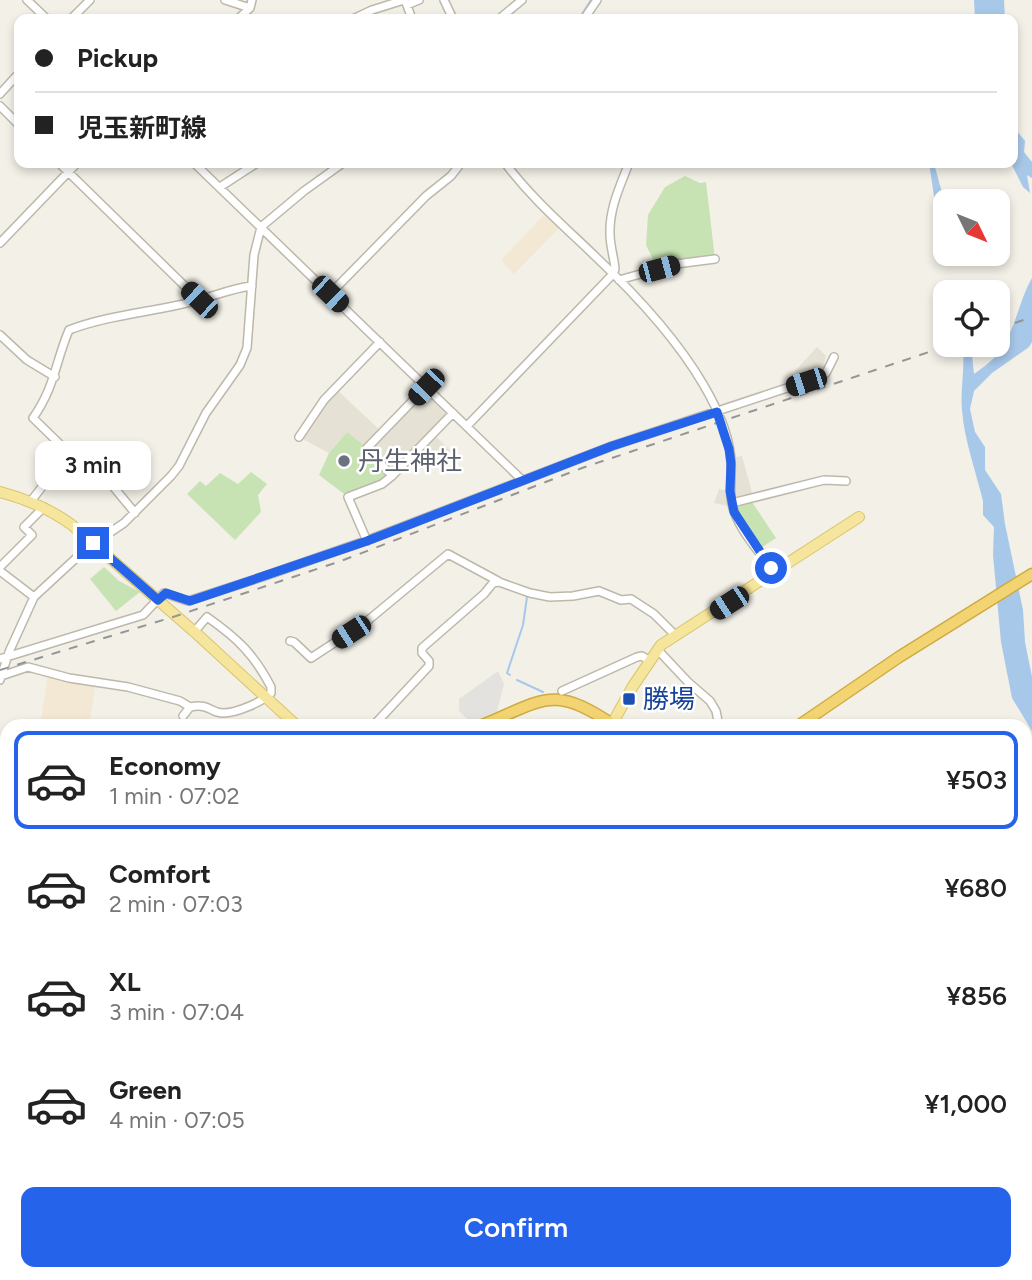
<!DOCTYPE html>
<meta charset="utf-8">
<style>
body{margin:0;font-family:Figtree,"Noto Sans JP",sans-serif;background:#f2f2f2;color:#222;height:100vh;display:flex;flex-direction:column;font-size:26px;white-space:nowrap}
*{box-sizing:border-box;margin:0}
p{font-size:23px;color:#767676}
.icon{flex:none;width:38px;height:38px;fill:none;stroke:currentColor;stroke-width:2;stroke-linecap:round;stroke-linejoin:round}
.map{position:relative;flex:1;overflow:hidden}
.side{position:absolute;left:0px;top:719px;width:1032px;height:562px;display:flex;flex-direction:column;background:#fff;border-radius:21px 21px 0 0;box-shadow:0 4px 10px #0003}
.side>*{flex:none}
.banner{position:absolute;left:14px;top:14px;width:1004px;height:154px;border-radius:14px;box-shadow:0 4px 10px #0003;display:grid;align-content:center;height:154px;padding:0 21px;background:#fff}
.needle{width:46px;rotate:133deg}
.buttons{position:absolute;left:933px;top:189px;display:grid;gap:14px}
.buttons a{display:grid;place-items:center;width:77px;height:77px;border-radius:14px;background:#fff;box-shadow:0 4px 10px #0003;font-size:35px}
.end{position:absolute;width:32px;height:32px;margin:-16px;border:9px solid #2563eb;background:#fff;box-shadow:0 0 0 4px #fff}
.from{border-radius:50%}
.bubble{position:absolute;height:49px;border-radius:14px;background:#fff;box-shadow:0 4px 10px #0003;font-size:23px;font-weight:600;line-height:49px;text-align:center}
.car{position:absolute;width:21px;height:42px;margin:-21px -10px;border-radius:9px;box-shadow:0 0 5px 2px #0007;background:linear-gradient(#222 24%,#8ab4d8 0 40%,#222 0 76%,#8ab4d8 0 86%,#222 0)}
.banner b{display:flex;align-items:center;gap:24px;height:66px;font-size:26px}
.banner b+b{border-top:2px solid #e0e0e0}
.banner i{width:18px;height:18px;background:#222}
ul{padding:12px 0 0;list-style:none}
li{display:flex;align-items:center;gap:21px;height:98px;margin:0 14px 10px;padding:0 7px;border:4px solid transparent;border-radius:14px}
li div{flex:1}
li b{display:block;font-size:26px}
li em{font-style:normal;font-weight:600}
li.current{border-color:#2563eb}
li>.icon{width:63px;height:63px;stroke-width:1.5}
.button{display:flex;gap:14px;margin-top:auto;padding:14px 21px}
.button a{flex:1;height:80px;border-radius:14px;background:#2563eb;color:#fff;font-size:28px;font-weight:600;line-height:80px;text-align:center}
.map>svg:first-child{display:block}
.residential{fill:#e5e2d5}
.commercial{fill:#f2e8d3}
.green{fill:#c8e3b3}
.parking{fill:#e3e2de}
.water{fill:#a8c8ea}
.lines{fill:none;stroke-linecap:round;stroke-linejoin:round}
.stream{stroke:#a8c8ea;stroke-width:2}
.minor-casing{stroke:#bdb8aa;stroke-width:10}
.major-casing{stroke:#dac46d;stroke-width:12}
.highway-casing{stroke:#d0aa42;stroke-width:13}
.minor{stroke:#fff;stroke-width:7}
.major{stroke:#f6e59c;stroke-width:10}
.highway{stroke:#f2d472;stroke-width:10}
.rail{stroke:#959595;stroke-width:2;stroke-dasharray:9 9;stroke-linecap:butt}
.route{stroke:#2563eb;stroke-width:9}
.worship-dot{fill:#6b7280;stroke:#fff;stroke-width:2.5}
.transit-dot{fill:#1a4fb4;stroke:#fff;stroke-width:2.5}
.labels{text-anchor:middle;stroke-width:5;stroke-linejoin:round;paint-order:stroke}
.worship-label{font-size:26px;fill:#5b616d;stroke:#fff;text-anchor:start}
.transit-label{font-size:26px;fill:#164399;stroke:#fff;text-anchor:start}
</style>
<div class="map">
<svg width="1032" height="1280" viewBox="0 0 1032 1280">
<rect width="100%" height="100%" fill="#f2f0e7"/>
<!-- residential -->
<path class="residential" d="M817,347l9,9 -3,13 -4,4 -15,6 -9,-8z
M426,387l27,26 -20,21 17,16 -17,17 -17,-15 -24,24 -45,-44 -18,21 -30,-16 37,-48 46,43z
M742,456l11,40 -20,11 -19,-4 5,-14 10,2 2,-33z"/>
<!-- commercial -->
<path class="commercial" d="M547,212l14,14 -47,48 -13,-14z
M48,675l44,8 3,3 -6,40h-49z"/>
<!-- green -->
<path class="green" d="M685,176l15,7 6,-1 9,77 -57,10 -12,-24 2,-30 17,-28z
M347,432l20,16 25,28 -44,21 -29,-22 10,-22z
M251,472l16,12 -9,11 3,17 -26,28 -48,-46 13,-13 6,5 14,-13 18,11z
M750,499l26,39 -15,10 -26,-41 1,-3z
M104,567l15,14 21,11 -24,19 -26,-32z"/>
<!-- parking -->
<path class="parking" d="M498,671l6,13 -7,27 -26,12 -12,-12v-12z"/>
<!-- water -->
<path class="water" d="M974,0h30l1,19h-30z
M1013,90l4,41 8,10 -1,11 8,10v16l-5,-3 3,18 -7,-6 -12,-24h2z
M929,163h5l11,41v34l-3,-15 -5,-7z
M1032,278v64l-3,5 -37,26 -18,18 -4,18 5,23 10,15v23l16,24 4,30 18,86 2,32 7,35v54l-20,-33 -11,-56 -8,-87 1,-28 -11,-12v-14c-7,-29 -19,-62 -21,-91 -2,-18 4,-50 0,-65h9l3,29c7,-5 15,-11 21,-17 20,-22 23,-55 37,-79z"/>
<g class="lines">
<!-- stream -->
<path class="stream" d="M579,19l12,-19
M426,191l8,-6
M510,675l-3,-2 16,-48 4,-28
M517,680l26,12
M444,1280l3,-6"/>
<defs>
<path id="minor" d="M27,0l20,19
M225,0l25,8
M405,0l7,19
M444,0l9,19
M407,5l12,-5
M71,19l19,-19
M238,19l12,-11 2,-8
M353,19l19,-9 32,-10
M499,19l23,-19
M584,19l13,-19
M0,94l19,-21
M0,106l19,19
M59,163l140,137
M194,163l327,316
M505,163c29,38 59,63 92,95 39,37 79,80 106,126 13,22 28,54 28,80 1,17 -3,31 3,47 8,23 27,43 41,62
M220,187l37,-24
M0,243l77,-80
M619,280l57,-16 39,-5
M330,294l96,-98 25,-20 10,-13
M0,335l27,25 28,17
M467,426l146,-152 2,-5c-1,-12 -5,-23 -5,-35 -1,-25 10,-48 19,-71
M299,437l25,-37 56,-58
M392,476l-25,-28 59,-61
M31,501l25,-32 16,-13
M732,503l92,-23 22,1
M135,513l-33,-40 -30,-17 -39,-38c22,-31 22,-55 36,-88 42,-16 87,-18 130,-30 18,-5 34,-12 53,-14
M367,541l-19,-44 34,-13 10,-8 61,-63
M0,567l32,-32 -8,-8 20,-20
M0,571l34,26
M290,641l4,1 17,16 55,-36 82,-68 50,27
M657,649l31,33 22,19 6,10 3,15
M0,659l143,-44 21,-22 24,8 74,-24 106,-37 244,-94 208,-69 6,-4 8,-16
M1,676l27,-9 41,11 59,9 52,14 10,6c20,-4 20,6 33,6 14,0 39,-11 48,-20v-6c-17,-33 -34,-49 -64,-70l-13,15
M0,680l9,-28 25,-55 53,-49 37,-25 47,-47 8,-10 27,-53 34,-48 7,-17 7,-93 7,-28 43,-36 39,-28
M562,691l75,-34 5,-1 8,5
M183,716l7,-9
M351,726l3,-2 7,2
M373,726l56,-60v-5l-7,-8v-5l62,-54 9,-11 6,-1 31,11 20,4 23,-1 26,-5 22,9 10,-1 23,15 22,22
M0,814l7,1
M0,862l7,1
M0,1104l7,-7
M0,1107l7,6
M0,1262l7,-3
M483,1274l10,6
M726,1274l8,6
M126,1280l9,-6
M218,1280l6,-6
M301,1280l3,-6
M390,1280l3,-6
M611,1280l10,-6
M789,1280l22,-6"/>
<path id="major" d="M0,492c27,7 50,17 72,33l126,110 99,91
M611,726l22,-40 28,-41 198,-128
M0,1198l7,-3"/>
<path id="highway" d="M480,726c64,-26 72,-43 135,0
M798,726l101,-69 133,-83
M0,929l7,-3"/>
</defs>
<!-- minor casing -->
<use href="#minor" class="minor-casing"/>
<!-- major casing -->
<use href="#major" class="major-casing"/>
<!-- highway casing -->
<use href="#highway" class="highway-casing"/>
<!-- minor -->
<use href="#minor" class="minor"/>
<!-- major -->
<use href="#major" class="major"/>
<!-- highway -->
<use href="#highway" class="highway"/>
<!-- rail -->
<path class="rail" d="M998,329l34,-12
M0,670l176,-54 165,-55 241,-93 368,-123"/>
</g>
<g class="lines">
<!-- route -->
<path class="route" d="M93,543l65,57 8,-7 24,8 177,-60 245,-95 105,-34 12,37 2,14 -1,28 4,21 37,56"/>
</g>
<!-- markers -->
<circle class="worship-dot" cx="344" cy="461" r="7"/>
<rect class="transit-dot" x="622" y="692" width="14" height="14" rx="3.5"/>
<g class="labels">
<!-- worship labels -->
<g class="worship-label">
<text x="358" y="470">丹生神社</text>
</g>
<!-- transit labels -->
<g class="transit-label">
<text x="643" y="708">勝場</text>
</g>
</g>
</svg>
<div class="buttons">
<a><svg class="needle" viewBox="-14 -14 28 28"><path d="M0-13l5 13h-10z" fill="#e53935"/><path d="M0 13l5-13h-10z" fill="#767676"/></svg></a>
<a><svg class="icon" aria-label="locate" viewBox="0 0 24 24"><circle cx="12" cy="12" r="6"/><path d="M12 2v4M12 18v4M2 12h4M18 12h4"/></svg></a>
</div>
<i class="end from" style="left:771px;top:568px"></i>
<i class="end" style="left:93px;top:543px"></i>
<div class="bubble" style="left:35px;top:441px;width:116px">3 min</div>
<i class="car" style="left:659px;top:269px;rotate:75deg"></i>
<i class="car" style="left:330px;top:294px;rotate:134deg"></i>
<i class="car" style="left:199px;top:300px;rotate:314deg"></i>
<i class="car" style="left:806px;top:382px;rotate:252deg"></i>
<i class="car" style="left:426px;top:387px;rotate:224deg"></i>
<i class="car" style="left:729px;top:603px;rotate:237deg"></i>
<i class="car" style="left:351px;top:632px;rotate:237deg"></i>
<div class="banner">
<b><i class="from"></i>Pickup</b>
<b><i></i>児玉新町線</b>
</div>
<section class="side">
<ul>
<li class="current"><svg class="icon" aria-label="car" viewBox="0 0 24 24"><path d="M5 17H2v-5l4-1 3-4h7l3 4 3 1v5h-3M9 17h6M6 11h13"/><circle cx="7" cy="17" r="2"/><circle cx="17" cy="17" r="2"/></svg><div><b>Economy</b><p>1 min · 07:02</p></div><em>¥503</em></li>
<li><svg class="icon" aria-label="car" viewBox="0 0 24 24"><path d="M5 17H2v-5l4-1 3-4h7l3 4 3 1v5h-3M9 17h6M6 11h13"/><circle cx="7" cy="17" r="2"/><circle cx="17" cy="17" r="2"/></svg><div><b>Comfort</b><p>2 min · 07:03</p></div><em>¥680</em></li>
<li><svg class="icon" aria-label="car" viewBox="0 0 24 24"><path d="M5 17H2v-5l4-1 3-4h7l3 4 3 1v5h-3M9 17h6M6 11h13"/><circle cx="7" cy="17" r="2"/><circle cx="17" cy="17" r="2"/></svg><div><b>XL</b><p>3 min · 07:04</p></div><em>¥856</em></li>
<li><svg class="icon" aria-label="car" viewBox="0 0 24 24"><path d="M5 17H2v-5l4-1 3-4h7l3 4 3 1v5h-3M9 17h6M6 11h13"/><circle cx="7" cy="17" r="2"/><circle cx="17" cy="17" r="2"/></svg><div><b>Green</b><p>4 min · 07:05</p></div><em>¥1,000</em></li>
</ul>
<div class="button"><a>Confirm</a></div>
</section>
</div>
